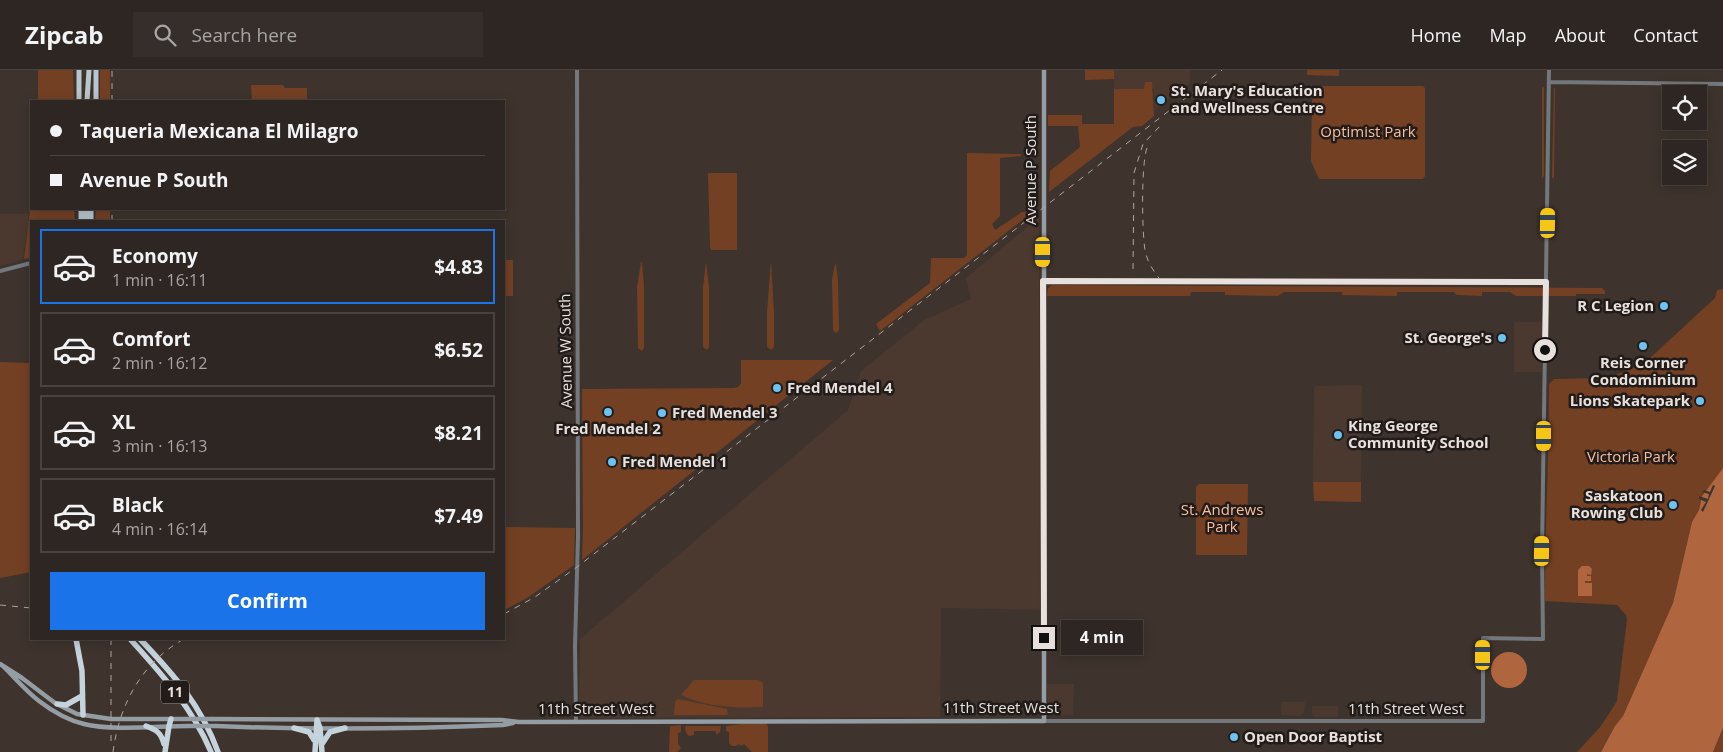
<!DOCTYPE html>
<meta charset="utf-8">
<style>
body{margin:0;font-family:"Open Sans",sans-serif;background:#362e2a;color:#f1f3f6;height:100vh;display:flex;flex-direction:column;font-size:19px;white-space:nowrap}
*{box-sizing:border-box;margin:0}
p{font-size:16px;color:#a7a5a5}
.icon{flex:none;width:28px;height:28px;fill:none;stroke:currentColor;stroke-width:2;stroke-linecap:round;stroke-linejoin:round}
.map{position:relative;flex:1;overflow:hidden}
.side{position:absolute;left:30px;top:150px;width:475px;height:420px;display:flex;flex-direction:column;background:#2e2622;border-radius:0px;box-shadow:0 2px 12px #0003,0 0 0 1px #494340}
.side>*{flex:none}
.guide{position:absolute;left:30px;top:30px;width:475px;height:110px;border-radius:0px;box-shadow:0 2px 12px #0003,0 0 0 1px #494340;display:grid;align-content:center;height:110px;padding:0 20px;background:#2e2622}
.buttons{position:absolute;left:1662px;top:15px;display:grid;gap:10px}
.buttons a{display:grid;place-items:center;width:45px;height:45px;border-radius:0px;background:#2e2622;box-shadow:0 2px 12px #0003,0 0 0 1px #494340;font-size:25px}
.end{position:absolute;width:22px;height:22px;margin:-11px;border:6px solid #e8e0dc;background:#111;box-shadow:0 0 0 2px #111}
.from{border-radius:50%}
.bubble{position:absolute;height:35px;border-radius:0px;background:#2e2622;box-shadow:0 2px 12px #0003,0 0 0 1px #494340;font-size:16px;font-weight:700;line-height:35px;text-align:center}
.car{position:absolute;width:15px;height:30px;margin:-15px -8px;border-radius:6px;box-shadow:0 0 4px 1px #0007;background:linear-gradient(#f5c518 24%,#345 0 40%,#f5c518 0 76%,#345 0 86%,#f5c518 0)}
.guide b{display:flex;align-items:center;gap:18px;height:48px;font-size:19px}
.guide b+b{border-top:1px solid #494340}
.guide i{width:12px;height:12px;background:#f1f3f6}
ul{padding:9px 0 0;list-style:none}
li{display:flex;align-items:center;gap:15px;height:75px;margin:0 10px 8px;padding:0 10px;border:2px solid #494340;border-radius:0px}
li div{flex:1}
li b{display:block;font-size:19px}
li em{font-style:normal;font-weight:700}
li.on{border-color:#1a73e8}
li>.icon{width:45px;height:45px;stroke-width:1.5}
.action{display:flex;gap:10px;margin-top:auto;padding:10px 20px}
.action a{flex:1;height:58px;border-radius:0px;background:#1a73e8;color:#fff;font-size:20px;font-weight:700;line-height:58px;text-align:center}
header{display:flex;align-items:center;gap:30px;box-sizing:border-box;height:70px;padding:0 25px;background:#2e2622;border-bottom:1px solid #494340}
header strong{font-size:24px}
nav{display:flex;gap:28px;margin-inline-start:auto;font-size:18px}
.search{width:350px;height:45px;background:#362e2a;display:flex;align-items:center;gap:12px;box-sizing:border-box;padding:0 18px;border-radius:0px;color:#a7a5a5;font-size:19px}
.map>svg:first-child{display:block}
.built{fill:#4b3930}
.green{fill:#744024}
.water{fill:#af663e}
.pier{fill:#3e332d}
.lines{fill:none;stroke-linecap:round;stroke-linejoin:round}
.tertiary{stroke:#72787b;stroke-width:4}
.secondary{stroke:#949da3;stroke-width:4.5}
.trunk{stroke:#b9c6ce;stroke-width:5}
.motorway{stroke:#c5d3dc;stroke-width:5.5}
.rail{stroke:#afa6a1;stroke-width:1;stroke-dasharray:6 6;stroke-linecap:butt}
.secondary-bridge{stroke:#949da3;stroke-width:4.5}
.route{stroke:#e8e0dc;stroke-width:6}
.poi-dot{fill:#6dc2f3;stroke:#211c19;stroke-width:2}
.labels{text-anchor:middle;stroke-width:5;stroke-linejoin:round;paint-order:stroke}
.shield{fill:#211c19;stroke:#aca5a2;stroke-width:1}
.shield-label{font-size:14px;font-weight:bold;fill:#e8e0dc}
.poi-label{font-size:15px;font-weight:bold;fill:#e8e0dc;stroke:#211c19;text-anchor:start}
.park-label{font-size:15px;fill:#fbbd9e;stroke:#211c19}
.street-label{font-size:15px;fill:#e8e0dc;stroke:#211c19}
</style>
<header>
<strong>Zipcab</strong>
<div class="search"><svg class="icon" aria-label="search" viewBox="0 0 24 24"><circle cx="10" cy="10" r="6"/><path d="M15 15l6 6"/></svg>Search here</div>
<nav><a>Home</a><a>Map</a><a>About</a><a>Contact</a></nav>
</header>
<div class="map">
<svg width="1723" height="682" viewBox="0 0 1723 682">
<rect width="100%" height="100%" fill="#3e332d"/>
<!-- built -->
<path class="built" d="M1114,0h76v13l-36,28v-22h-40z
M0,144h29l-6,46 -23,6z
M1039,147l1,393 -99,-2 -1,109 -358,1 -3,-3 1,-76 268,-229 13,-39 63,-51 47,-21 -5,-21z
M1514,252h28v50h-28z
M1362,315l-1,97h-48l1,-95 3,-1z
M1047,614h27l-1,31h-25z
M1281,632h24l-1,11 -3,3 -20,-1z
M1312,636h26v11h-24l-2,-2z"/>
<!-- green -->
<path class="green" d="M38,0h35l1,31h-36z
M100,0h10v31h-10z
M1085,0h29v9l-29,1z
M1307,0h32v6l-32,-1z
M1145,12h7l2,34 -12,10 -9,1 -84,65 1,-21 30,-24 -2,-21h-30v-11h34v9h32v-35h30z
M251,15h32l2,3h22v13h-55z
M1320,16h103l2,2v88l-2,3h-104l-8,-18 1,-61 5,-11z
M1544,17v89l-2,3v-91z
M1554,18h1l-1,91 -2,-2z
M967,83l54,1v2l-21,2v58l-8,8 3,6 27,-18 12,-1 -154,120 -4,-7 54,-41 1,-25h33l3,-3z
M708,103h29v77h-26l-1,-3z
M31,132v7h43l1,12h-44v37l-7,1z
M96,139h14v12h-15z
M504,190h9v36h-9z
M771,191l3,51v35l-3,3 -4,-3v-35z
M641,192l1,1 2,22v63l-2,3 -4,-3 -1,-60z
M706,192l3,25v60l-2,3 -4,-3v-60z
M835,194l1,1 2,15 1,50 -3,3 -3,-3 -1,-50z
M1052,215l550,3 3,3v3h-29v2h-60l-6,-4h-28v4l-25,-1 -3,-3h-57v4l-55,-1v-3h-58l-6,4 -53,-1v-3h-34l-1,4h-143l1,-8z
M1723,219v179l-21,28 -3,14 -7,12 -19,81 -50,113 -8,10 -14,26h-24l24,-26 16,-25 10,-82 -1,-4 -9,-10 -72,-4c0,-73 4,-145 4,-217l5,-5 54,-1 32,-13 10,-7 65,-60 2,-8z
M741,290h92l-251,200 1,-32 -1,-139 152,-1 4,-1 3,-4z
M0,292l30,1 1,209 -31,6z
M1313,412h48v20l-47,-1z
M1199,414h49l-1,71h-51v-68z
M504,457l71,1 -1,37 -47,33 -23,12z
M694,610h64l5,3v23l-2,1c-26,1 -56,0 -80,-12z
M678,629l49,10 1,6h-54l1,-13z
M764,651l4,5v26h-16l-8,-8 -3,2 -2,-2 -3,2h-4l-3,-3v-11l-3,-1v-5z
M681,655v7l-3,1v11l3,4 -4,4h-8l1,-26z
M685,656h36l-1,6 -4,3v-4h-22v4l-5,1 -3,-3z
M1723,658v24h-10l9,-21z"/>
<!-- water -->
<path class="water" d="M1723,398v260l-10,24h-112l14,-26 8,-10 50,-113 19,-81 7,-12 3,-14z
M1582,496h7l3,3 -1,6 -4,-1v2h4v5h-6v2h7v13h-14v-26z
M1491 600a18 18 0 1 1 36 0a18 18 0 1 1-36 0Z"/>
<!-- pier -->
<path class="pier" d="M1713,415l2,1 -12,26 -2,-2 5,-8 -7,-3v-3l9,3 1,-5 -7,-2 2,-2 6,2z"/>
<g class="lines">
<!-- tertiary -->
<path class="tertiary" d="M1549,12l174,2
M0,201l31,-8
M1043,211l504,1
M1044,651h439v-83l60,1 -1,-88 7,-481
M576,652l-1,-76 3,-109 -1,-467"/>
<!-- secondary -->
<path class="secondary" d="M0,594l22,14 33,25 22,11 34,5h73
M3,596c12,12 23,25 36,35 13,10 28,19 45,23 28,7 74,2 104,2
M212,649l290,1 17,2 525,-1v-651
M216,656c95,4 192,3 287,-1l10,-2"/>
<!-- trunk -->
<path class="trunk" d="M96,0v31
M79,31v-31
M87,31l2,-31
M81,139v12
M86,151v-12
M91,151v-12"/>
<!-- motorway -->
<path class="motorway" d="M76,569l6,32 1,44
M130,569c31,34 63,70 81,113
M140,569c34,36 61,66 78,113
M57,634l9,1 16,-9
M317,650l3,8 2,24
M146,656c11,4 15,7 18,18
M294,658l15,4 5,8
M322,674l8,-12 15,-4
M165,682l4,-26 2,-7
M315,682l2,-32"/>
<!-- rail -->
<path class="rail" d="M112,31v-31
M1147,78c-6,16 -5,84 -2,102 2,11 7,19 14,28
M112,151v-12
M1133,199l1,-96 9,-29 19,-20
M0,535l31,3
M504,544l31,-17 42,-30 645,-497
M111,569v103
M113,682c6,-47 29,-90 71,-113"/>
<!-- secondary-bridge -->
<path class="secondary-bridge" d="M184,649h28
M188,656h28"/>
</g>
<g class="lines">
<!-- route -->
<path class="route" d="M1044,568l-1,-357 503,1 -1,68"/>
</g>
<!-- markers -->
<g class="poi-dot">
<circle cx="1161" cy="30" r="5"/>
<circle cx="1664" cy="236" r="5"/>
<circle cx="1502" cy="268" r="5"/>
<circle cx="1643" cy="276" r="5"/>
<circle cx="777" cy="318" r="5"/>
<circle cx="1700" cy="331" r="5"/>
<circle cx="608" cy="342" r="5"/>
<circle cx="662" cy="343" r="5"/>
<circle cx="1338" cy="365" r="5"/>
<circle cx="612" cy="392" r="5"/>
<circle cx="1673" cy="435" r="5"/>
<circle cx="1234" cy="667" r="5"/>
</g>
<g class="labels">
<!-- shield labels -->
<rect class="shield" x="161" y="610.5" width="28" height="23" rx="4"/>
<g class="shield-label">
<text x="175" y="627">11</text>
</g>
<!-- poi labels -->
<g class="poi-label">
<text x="1171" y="26">St. Mary's Education<tspan x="1171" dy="17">and Wellness Centre</tspan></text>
<text x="1654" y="241" text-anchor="end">R C Legion</text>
<text x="1492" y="273" text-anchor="end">St. George's</text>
<text x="1643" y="298" text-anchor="middle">Reis Corner<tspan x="1643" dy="17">Condominium</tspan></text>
<text x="787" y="323">Fred Mendel 4</text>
<text x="1690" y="336" text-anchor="end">Lions Skatepark</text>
<text x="672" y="348">Fred Mendel 3</text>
<text x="1348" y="361">King George<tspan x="1348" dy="17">Community School</tspan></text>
<text x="608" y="364" text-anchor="middle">Fred Mendel 2</text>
<text x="622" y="397">Fred Mendel 1</text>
<text x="1663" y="431" text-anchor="end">Saskatoon<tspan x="1663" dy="17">Rowing Club</tspan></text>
<text x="1244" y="672">Open Door Baptist</text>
</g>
<!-- park labels -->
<g class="park-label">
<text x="1368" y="67">Optimist Park</text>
<text x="1631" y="392">Victoria Park</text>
<text x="1222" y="445">St. Andrews<tspan x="1222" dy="17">Park</tspan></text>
</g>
<!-- street labels -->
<g class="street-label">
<text transform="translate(1031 100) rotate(-90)" y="5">Avenue P South</text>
<text transform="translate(566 281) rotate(-91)" y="5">Avenue W South</text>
<text x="1001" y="643">11th Street West</text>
<text x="596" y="644">11th Street West</text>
<text x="1406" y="644">11th Street West</text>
</g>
</g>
</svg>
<div class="buttons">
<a><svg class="icon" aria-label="locate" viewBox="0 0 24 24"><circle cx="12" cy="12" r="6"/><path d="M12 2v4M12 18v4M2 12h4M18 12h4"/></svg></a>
<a><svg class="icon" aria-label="layers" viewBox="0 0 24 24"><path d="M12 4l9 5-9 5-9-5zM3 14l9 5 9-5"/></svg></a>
</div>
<i class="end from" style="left:1545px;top:280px"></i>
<i class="end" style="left:1044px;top:568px"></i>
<div class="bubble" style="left:1061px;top:550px;width:82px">4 min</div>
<i class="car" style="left:1548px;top:153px;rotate:1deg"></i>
<i class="car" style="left:1043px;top:182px;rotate:180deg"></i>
<i class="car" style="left:1544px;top:366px;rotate:180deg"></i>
<i class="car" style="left:1542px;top:481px;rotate:1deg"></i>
<i class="car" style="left:1483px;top:585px;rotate:0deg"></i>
<div class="guide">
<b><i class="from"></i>Taqueria Mexicana El Milagro</b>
<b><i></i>Avenue P South</b>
</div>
<section class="side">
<ul>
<li class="on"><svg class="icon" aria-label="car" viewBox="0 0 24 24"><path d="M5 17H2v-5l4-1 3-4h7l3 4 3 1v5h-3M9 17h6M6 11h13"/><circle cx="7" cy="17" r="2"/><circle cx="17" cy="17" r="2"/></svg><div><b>Economy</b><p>1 min · 16:11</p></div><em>$4.83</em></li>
<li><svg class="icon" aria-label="car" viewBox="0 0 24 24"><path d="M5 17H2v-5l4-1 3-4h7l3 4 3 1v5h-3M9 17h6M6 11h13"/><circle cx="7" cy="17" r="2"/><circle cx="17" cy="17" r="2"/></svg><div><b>Comfort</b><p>2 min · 16:12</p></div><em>$6.52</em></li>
<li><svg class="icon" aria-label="car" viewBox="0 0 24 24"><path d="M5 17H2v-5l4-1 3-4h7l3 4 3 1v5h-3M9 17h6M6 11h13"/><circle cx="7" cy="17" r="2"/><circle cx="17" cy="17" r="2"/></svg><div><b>XL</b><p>3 min · 16:13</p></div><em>$8.21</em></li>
<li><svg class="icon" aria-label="car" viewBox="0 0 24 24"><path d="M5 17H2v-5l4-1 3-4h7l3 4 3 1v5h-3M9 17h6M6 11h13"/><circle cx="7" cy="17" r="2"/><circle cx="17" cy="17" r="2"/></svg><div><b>Black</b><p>4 min · 16:14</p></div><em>$7.49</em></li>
</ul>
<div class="action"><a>Confirm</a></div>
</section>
</div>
